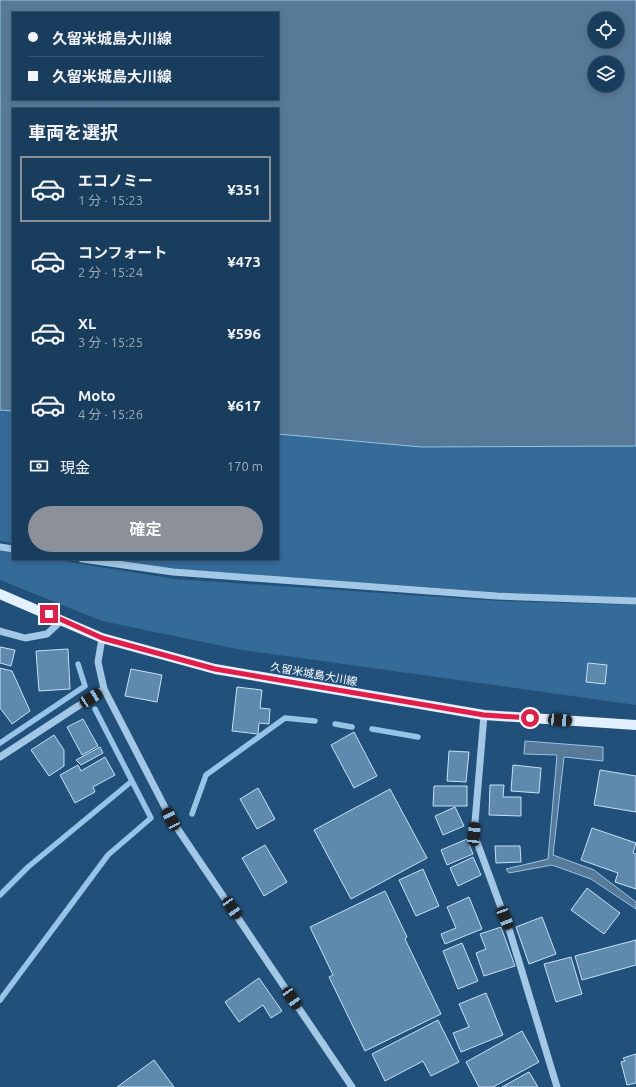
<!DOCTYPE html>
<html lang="ja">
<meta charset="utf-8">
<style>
body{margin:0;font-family:Ubuntu,"Noto Sans JP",sans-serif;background:#224462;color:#f1f3f6;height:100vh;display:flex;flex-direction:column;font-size:15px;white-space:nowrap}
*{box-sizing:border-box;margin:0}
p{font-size:13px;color:#9faebb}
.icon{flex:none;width:22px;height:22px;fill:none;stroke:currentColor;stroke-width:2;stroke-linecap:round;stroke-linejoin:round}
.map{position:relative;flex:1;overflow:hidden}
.drawer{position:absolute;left:12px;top:108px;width:267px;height:452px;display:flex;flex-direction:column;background:#193d5c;border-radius:0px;box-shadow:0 2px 6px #0003,0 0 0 1px #375672}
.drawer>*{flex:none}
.banner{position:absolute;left:12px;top:12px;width:267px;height:88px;border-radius:0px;box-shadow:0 2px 6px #0003,0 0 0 1px #375672;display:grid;align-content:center;height:88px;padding:0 16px;background:#193d5c}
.fabs{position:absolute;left:588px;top:12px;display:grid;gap:8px}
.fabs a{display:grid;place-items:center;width:36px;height:36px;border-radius:50%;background:#193d5c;box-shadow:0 2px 6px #0003,0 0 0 1px #375672;font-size:20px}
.end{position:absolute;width:18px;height:18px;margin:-9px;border:5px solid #e11d48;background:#fff;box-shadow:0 0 0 2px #fff}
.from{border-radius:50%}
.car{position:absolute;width:12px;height:24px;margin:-12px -6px;border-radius:5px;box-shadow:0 0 3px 1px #0007;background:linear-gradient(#222 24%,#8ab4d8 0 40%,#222 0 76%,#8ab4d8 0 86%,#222 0)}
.banner b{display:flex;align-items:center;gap:14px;height:38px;font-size:15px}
.banner b+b{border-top:1px solid #375672}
.banner i{width:10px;height:10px;background:#f1f3f6}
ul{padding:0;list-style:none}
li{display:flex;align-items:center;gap:12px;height:66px;margin:0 8px 6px;padding:0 8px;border:2px solid transparent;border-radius:0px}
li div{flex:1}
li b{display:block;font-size:15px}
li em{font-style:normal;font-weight:600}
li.active{border-color:#8c9099}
li>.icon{width:36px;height:36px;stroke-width:1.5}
h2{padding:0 16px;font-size:18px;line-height:48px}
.pay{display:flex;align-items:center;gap:10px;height:44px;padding:0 16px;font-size:15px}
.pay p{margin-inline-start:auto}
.cta{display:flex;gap:8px;margin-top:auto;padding:8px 16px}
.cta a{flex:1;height:46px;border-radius:24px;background:#8c9099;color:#fff;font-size:16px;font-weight:600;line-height:46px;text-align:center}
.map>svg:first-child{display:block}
.green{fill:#346b98}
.water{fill:#577a98;stroke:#96c4e7;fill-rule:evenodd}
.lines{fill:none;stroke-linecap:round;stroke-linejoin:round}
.stream{stroke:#96c4e7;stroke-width:5.5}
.building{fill:#5e8aae;stroke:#c6e0f4}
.minor{stroke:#a3c8e5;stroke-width:7}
.major{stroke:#e3f0fd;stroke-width:10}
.route{stroke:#e11d48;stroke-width:5}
.labels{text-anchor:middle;stroke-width:3;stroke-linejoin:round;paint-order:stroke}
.street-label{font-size:11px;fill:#fff;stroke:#21517a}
</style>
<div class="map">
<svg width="636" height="1087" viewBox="0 0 636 1087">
<rect width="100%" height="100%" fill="#21517a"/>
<!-- green -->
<path class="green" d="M0,359l13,1v183l-13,-2z
M278,388l358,6v204l-142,-6 -322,-23 -61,-10h167z
M0,551l13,2v6h37l125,20 324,22 137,4v100l-399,-56 -135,-28 -102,-41z"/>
<!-- water -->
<path class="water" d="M0,0h636v446l-215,1 -143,-13v-325h-265v302l-13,-1zM13,13h265v86h-265zM595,19h22v22h-22zM595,63h22v22h-22z
M525,741l78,6v14l-39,-4 -11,98 41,15 42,32v7l-45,-30 -39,-14 -43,8 -3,-4 42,-10 9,-104 -33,-1z"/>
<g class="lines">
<!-- stream -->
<path class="stream" d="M335,724l17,3
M372,729l46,8
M0,743l85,-57 -7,-22
M192,814l14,-39 79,-57 30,3
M0,895l28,-28 104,-86
M0,1000l108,-145 43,-37 -56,-109"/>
</g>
<!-- building -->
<path class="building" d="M0,647l15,3 -4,16 -11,-3z
M68,649l2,40 -31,2 -3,-40z
M588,663l19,2 -2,19 -19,-2z
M0,668l12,3 18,40 -18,13 -12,-16z
M131,669l31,6 -5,27 -32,-6z
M237,687l25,3 -2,18 10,1 -1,15 -10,-1 -1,11 -26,-3z
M83,719l15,27 -16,9 -15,-28z
M354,732l23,44 -23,12 -23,-43z
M54,735l10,15v16l-15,10 -18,-26z
M100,747l3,6 -22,12 -5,-5z
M449,751l20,1 -3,30 -19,-1z
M105,757l10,18 -22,12 2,5 -20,11 -15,-28 18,-10 3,6z
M513,765l28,3 -2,25 -28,-2z
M600,770l36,6v36l-42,-7z
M490,785h14l-1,12h18v19l-32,-1z
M434,786h33v20h-34z
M258,788l17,31 -18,10 -17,-30z
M390,789l37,69 -76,41 -37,-69z
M455,807l9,19 -21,9 -8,-19z
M592,828l44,15 -3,10 3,1v35l-21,-7 3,-9 -37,-13z
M467,839l6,15 -26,11 -6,-15z
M265,845l22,37 -23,14 -22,-38z
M495,846h25l1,16 -25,1z
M473,857l8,18 -23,11 -8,-18z
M423,869l16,37 -23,10 -17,-36z
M587,888l33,25 -16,21 -33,-24z
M385,891l22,46 -2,2 36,75 -76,37 -36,-74 4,-2 -23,-48z
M469,897l13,32 -37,15 -4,-10 15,-6 -9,-21z
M542,917l14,37 -27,10 -13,-37z
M501,927l14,39 -31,10 -8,-23 10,-4 -6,-15z
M636,940v25l-54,15 -7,-24z
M462,943l16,38 -20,8 -15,-38z
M571,957l11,37 -26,8 -12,-38z
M259,978l23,33 -11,7 -8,-13 -24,17 -14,-20z
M486,993l17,42 -42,17 -8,-19 16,-6 -10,-23z
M438,1020l21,42 -28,14 -8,-15 -38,20 -13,-27z
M522,1031l17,31 -46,25h-14l-13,-25z
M636,1054v29l-9,2 -6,-23 4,-1 -2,-3z
M154,1060l20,27h-57z
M529,1072l9,15h-36z"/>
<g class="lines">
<!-- minor -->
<path class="minor" d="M0,547l13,2
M82,559l91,13 324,24 139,5
M0,631l25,7 22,-4 15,-14
M102,638l-4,24 6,27 67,130 181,268
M484,715l-10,119 36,98 47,155
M0,757l104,-68"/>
<!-- major -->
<path class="major" d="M0,594l102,44 113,31 269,46 152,10"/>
</g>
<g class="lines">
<!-- route -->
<path class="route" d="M49,614l53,24 113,31 269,46 46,3"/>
</g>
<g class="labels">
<!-- street labels -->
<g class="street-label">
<text transform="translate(314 674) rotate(10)" y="4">久留米城島大川線</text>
</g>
</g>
</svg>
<div class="fabs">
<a><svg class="icon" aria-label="locate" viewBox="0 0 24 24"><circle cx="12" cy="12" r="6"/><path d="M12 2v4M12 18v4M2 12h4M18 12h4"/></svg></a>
<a><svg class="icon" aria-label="layers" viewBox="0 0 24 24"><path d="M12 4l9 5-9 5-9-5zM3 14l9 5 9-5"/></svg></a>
</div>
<i class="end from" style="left:530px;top:718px"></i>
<i class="end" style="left:49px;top:614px"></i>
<i class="car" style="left:91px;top:698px;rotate:57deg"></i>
<i class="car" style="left:560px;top:720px;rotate:94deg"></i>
<i class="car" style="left:171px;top:819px;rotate:333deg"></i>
<i class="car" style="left:474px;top:834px;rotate:5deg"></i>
<i class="car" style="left:232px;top:908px;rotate:146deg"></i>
<i class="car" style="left:505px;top:918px;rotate:159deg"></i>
<i class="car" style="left:292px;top:998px;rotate:146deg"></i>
<div class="banner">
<b><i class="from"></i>久留米城島大川線</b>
<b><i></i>久留米城島大川線</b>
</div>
<section class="drawer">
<h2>車両を選択</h2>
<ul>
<li class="active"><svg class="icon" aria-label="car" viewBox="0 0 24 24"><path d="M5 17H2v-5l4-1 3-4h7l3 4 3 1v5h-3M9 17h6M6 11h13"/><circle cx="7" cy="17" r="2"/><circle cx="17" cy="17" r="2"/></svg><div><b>エコノミー</b><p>1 分 · 15:23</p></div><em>¥351</em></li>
<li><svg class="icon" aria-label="car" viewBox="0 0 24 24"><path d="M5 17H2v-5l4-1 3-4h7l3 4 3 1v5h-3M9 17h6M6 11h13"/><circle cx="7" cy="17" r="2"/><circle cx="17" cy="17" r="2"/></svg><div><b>コンフォート</b><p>2 分 · 15:24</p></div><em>¥473</em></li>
<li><svg class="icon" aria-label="car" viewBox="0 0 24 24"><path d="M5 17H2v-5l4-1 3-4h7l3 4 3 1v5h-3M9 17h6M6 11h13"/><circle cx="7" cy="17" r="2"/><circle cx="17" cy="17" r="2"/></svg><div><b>XL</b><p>3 分 · 15:25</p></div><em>¥596</em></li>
<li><svg class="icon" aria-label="car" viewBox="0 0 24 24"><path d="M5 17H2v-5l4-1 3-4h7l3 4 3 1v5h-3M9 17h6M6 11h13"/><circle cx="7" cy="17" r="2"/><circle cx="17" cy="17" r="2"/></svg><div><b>Moto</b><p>4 分 · 15:26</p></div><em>¥617</em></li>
</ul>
<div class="pay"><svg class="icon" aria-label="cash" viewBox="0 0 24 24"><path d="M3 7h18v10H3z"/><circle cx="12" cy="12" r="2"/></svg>現金<p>170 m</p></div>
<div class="cta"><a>確定</a></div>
</section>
</div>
